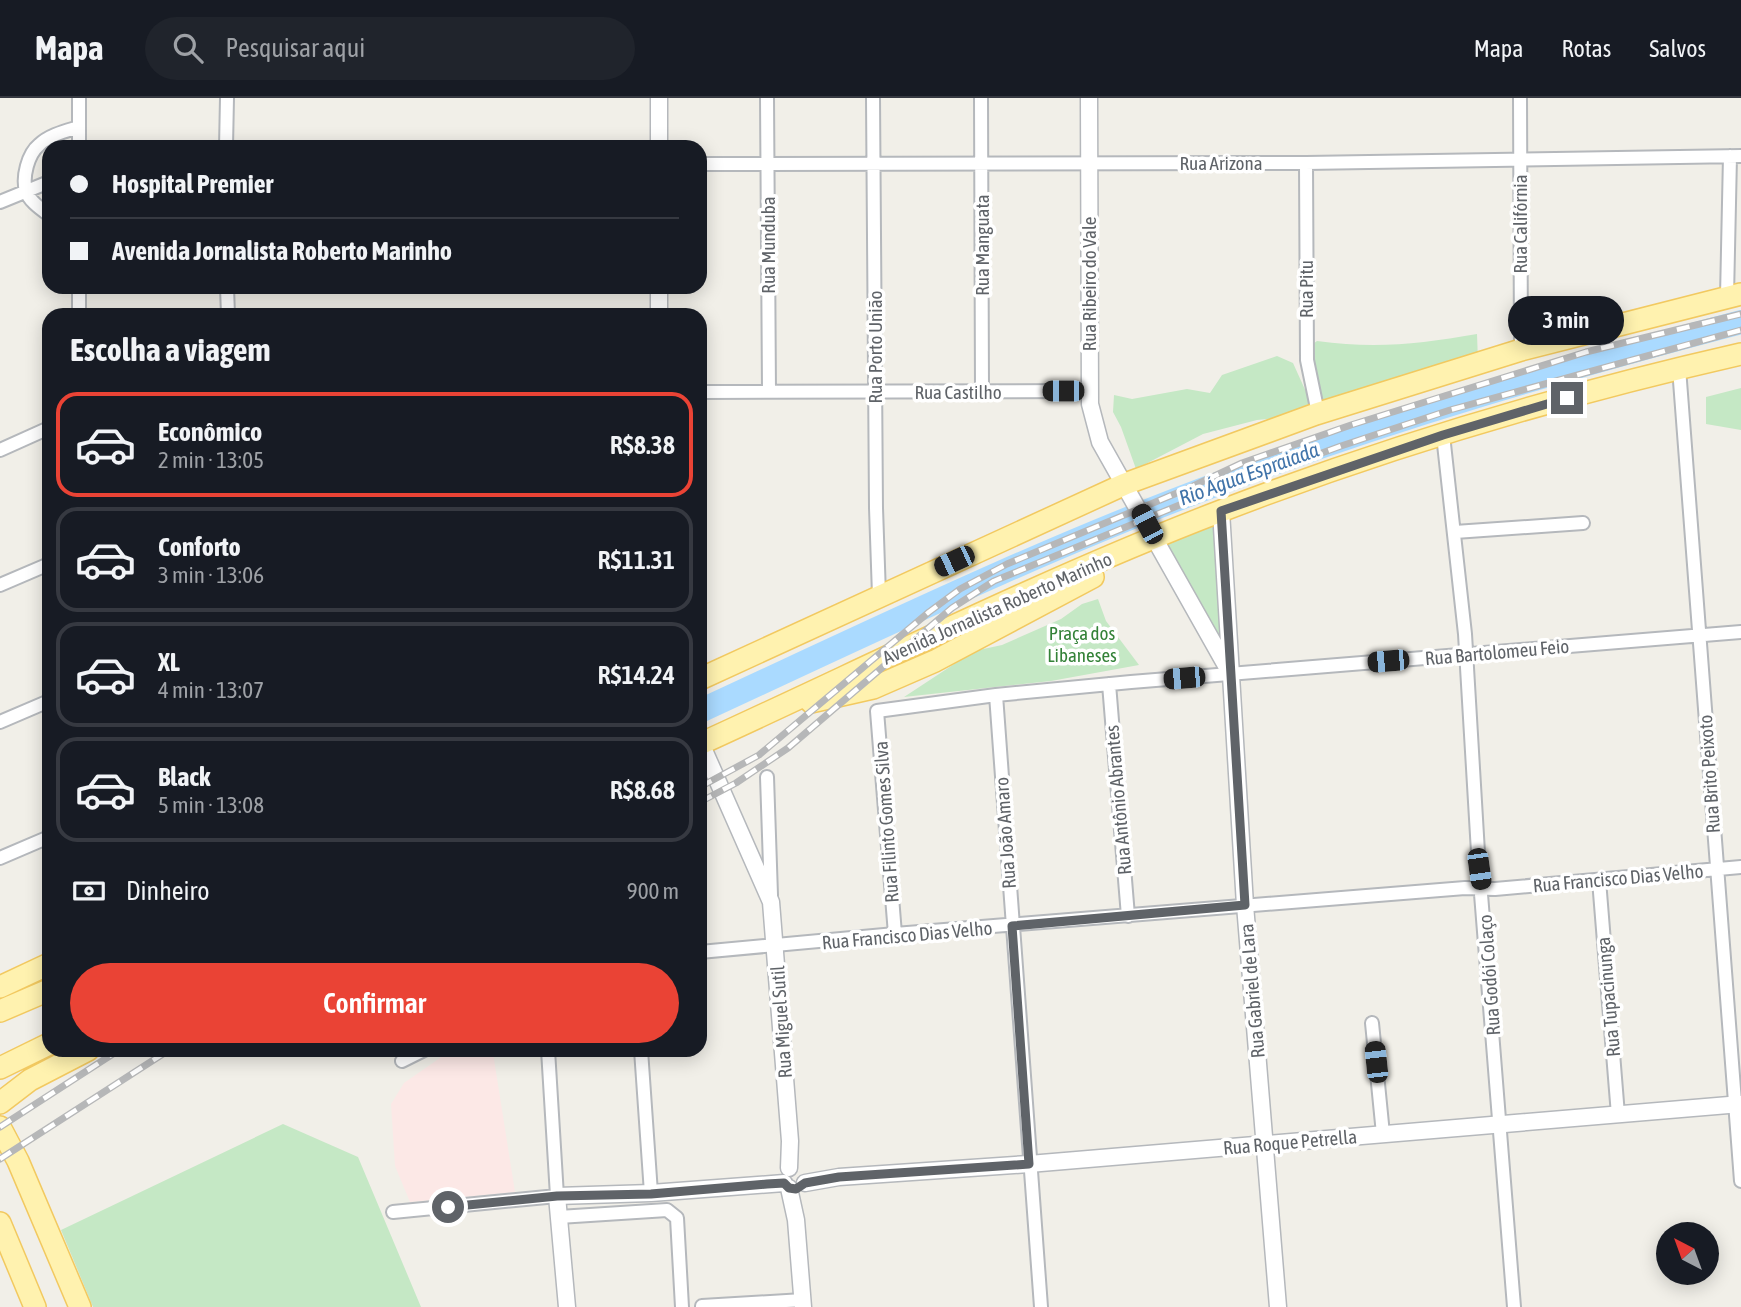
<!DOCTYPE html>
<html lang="pt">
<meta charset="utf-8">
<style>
body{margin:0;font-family:"Asap Condensed",sans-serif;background:#20242c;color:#f1f3f6;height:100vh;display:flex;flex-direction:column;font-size:26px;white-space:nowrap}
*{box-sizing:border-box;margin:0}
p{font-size:23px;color:#9ea1a6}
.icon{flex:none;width:38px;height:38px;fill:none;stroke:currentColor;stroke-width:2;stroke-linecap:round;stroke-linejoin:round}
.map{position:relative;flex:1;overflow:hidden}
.details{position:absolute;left:42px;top:210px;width:665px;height:749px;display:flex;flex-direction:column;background:#171b24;border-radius:21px;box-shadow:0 4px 18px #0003}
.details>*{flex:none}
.top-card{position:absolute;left:42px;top:42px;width:665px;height:154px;border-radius:21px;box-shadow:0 4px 18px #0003;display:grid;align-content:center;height:154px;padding:0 28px;background:#171b24}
.needle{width:46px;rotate:319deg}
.fabs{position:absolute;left:1656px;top:1124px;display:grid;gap:14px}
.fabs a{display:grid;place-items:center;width:63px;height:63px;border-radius:50%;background:#171b24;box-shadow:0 4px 18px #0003;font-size:35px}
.end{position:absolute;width:32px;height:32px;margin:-16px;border:9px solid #5f6368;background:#fff;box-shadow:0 0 0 4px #fff}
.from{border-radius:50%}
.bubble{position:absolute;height:49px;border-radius:24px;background:#171b24;box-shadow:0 4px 18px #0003;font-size:23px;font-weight:600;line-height:49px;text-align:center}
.car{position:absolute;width:21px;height:42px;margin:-21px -10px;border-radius:9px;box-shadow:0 0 5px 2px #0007;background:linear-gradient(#222 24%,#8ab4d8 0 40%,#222 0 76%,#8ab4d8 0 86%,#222 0)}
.top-card b{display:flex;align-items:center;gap:24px;height:66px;font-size:26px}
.top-card b+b{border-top:2px solid #363941}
.top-card i{width:18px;height:18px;background:#f1f3f6}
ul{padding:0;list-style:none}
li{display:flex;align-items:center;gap:21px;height:105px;margin:0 14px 10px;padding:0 14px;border:4px solid #363941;border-radius:21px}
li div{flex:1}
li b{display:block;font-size:26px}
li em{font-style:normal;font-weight:600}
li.on{border-color:#ea4335}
li>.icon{width:63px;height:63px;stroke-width:1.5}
h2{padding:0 28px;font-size:32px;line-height:84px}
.pay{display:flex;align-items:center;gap:18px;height:77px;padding:0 28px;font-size:26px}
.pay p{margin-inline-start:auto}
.primary-button{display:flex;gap:14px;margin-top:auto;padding:14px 28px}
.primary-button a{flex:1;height:80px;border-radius:42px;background:#ea4335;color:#fff;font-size:28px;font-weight:600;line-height:80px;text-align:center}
header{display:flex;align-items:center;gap:42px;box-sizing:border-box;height:98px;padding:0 35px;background:#171b24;border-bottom:2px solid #363941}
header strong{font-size:33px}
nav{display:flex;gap:38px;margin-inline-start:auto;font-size:24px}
.search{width:490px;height:63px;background:#20242c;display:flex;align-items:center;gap:18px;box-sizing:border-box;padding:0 24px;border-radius:38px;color:#9ea1a6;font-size:26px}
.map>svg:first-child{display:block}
.medical{fill:#fce8e6}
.green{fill:#c5e8c5}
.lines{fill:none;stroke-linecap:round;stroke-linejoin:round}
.river{stroke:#aadaff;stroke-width:24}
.minor-casing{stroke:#b5b8bc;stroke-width:16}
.tertiary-casing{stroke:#b5b8bc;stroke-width:19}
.primary-casing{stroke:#f2c960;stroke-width:24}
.minor{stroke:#fff;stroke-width:12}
.tertiary{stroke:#fff;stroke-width:16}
.primary{stroke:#fff2af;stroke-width:21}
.rail-casing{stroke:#b6b7b8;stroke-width:7}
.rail{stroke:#fff;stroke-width:4.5;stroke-dasharray:13;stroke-linecap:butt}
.route{stroke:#5f6368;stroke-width:9}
.labels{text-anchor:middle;stroke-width:7;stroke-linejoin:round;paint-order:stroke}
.street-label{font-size:19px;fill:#5f6368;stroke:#fff}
.park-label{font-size:19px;fill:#348238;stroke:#fff}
.water-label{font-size:21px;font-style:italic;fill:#4174aa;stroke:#fff}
</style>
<header>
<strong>Mapa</strong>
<div class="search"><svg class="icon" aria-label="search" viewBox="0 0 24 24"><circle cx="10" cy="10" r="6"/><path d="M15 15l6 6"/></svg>Pesquisar aqui</div>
<nav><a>Mapa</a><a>Rotas</a><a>Salvos</a></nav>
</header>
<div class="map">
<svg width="1741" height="1209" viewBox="0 0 1741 1209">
<rect width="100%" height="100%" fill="#f1efe8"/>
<!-- medical -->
<path class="medical" d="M461,952h29l3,3 22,139 -105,10 -15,-36 -4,-62 13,-21 43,-30z"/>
<!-- green -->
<path class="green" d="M1477,236l1,27 -158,41 -10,-56 7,-5c58,8 103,3 160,-7z
M1277,258l16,7 23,51 -59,6 -54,14 -67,35 -15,-42 -8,-15 1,-17 18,4 55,-10 23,4 12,-18z
M1741,290v42l-35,-6v-27z
M1219,415l10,156 -73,-130z
M1098,501l8,22 33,44 -88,16 -147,16 70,-46 28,-6 59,-26 21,-15z
M283,1026l75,33 63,150h-328l-32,-77z"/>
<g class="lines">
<!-- river -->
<path class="river" d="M700,613c173,-80 344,-163 523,-229 169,-64 343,-114 518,-160"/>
<defs>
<path id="minor" d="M79,0v49
M767,0l2,293
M873,0l3,410 3,87
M981,0l1,294
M1520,0l1,252
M226,49l1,-49
M1306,65l1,197 11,53
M700,66l606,-1 435,-7
M0,104l49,-20
M49,117c-8,-6 -20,-14 -23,-24 -4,-14 2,-37 13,-46 10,-10 27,-14 40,-18
M79,189v28
M227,189l1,28
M1727,199l3,-141
M1679,270l62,813
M700,294l390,-1
M1443,337l22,199 14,235 35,438
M0,352l49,-22
M1455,434l128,-9
M0,487l49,-21
M1109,586l19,232
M996,597l45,612
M0,624l49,-21
M767,679l4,118
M0,760l49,-21
M1599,782l19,235
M895,836l-18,-223 119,-16 135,-13 610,-50
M700,854l195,-18 570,-46 30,1 246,-22
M1372,925l11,111
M641,952l10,143
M402,963l22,-11
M393,1114l164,-16 -9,-146
M559,1119l108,-7 10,8 5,89
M702,1208l101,-6"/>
<path id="tertiary" d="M659,0v49
M1089,0l1,306 10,38 128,227
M659,217v-28
M1221,413l24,394 33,402
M700,643l71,161 19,239 -1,27
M805,1085l34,-6 190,-13 712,-60
M789,1090l7,32 7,87
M567,1209l-10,-111 94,-3 133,-10"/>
<path id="primary" d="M700,581l425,-195 191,-70 205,-64 220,-56
M811,604l62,-14 62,-27 158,-84
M700,646c173,-79 344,-165 521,-233 169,-65 344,-117 520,-157
M0,889l49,-23
M0,913l49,-21
M0,970l49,-24
M0,1005l30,-23 58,-30
M0,1029l18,34 62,146
M0,1125l35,84"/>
</defs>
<!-- minor casing -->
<use href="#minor" class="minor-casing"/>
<!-- tertiary casing -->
<use href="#tertiary" class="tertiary-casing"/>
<!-- primary casing -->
<use href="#primary" class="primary-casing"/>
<!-- minor -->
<use href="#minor" class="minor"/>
<!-- tertiary -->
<use href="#tertiary" class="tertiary"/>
<!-- primary -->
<use href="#primary" class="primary"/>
<defs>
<path id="rail" d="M700,689l59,-32 170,-143 31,-23 47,-25 182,-76 53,-25 109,-38 235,-73 155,-38
M700,704l36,-19 52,-35 164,-140 42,-27 188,-77 159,-58 109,-36 291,-80
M0,1029l119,-77
M0,1061l169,-109"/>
</defs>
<!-- rail casing -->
<use href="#rail" class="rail-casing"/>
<!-- rail -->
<use href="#rail" class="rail"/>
</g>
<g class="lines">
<!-- route -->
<path class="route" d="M448,1109l109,-11 94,-2 116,-10 17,-1 5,5 7,1 9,-6 34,-6 190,-13 -17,-238 233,-21 -24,-394 222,-76 124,-37"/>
</g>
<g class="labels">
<!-- street labels -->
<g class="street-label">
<text x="1221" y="72">Rua Arizona</text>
<text transform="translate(1520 126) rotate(-90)" y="7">Rua Califórnia</text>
<text transform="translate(768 147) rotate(-90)" y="7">Rua Munduba</text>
<text transform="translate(982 147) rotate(-90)" y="7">Rua Manguata</text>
<text transform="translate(1089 186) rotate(-90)" y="7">Rua Ribeiro do Vale</text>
<text transform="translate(1306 191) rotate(-90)" y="7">Rua Pitu</text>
<text transform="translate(875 249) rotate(-90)" y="7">Rua Porto União</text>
<text x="958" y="301">Rua Castilho</text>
<text transform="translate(997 510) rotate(-24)" y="7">Avenida Jornalista Roberto Marinho</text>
<text transform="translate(1497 554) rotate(-5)" y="7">Rua Bartolomeu Feio</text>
<text transform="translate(1709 676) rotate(-94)" y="7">Rua Brito Peixoto</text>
<text transform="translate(1118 702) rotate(-95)" y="7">Rua Antônio Abrantes</text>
<text transform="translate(886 724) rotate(-94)" y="7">Rua Filinto Gomes Silva</text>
<text transform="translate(1005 735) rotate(-94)" y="7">Rua João Amaro</text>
<text transform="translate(1618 780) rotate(-5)" y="7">Rua Francisco Dias Velho</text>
<text transform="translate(907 837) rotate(-5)" y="7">Rua Francisco Dias Velho</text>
<text transform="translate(1489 877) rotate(-94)" y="7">Rua Godói Colaço</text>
<text transform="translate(1252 893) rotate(-95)" y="7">Rua Gabriel de Lara</text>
<text transform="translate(1608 899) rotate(-95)" y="7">Rua Tupacinunga</text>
<text transform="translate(781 924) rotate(-94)" y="7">Rua Miguel Sutil</text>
<text transform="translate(1290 1044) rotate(-5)" y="7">Rua Roque Petrella</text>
</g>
<!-- park labels -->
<g class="park-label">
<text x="1082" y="542">Praça dos<tspan x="1082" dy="22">Libaneses</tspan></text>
</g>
<!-- water labels -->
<g class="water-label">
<text transform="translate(1249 376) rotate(-20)" y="7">Rio Água Espraiada</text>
</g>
</g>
</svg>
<div class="fabs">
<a><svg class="needle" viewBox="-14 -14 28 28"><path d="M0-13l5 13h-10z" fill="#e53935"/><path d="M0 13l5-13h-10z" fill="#9ea1a6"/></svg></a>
</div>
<i class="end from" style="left:448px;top:1109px"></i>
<i class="end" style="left:1567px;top:300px"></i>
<div class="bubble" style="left:1508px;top:198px;width:116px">3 min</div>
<i class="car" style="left:1063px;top:293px;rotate:270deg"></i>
<i class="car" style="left:1147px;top:426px;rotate:332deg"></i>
<i class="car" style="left:954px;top:463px;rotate:245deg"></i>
<i class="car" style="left:1388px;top:563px;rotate:265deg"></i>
<i class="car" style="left:1184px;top:580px;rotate:265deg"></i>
<i class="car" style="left:1479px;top:771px;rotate:172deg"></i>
<i class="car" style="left:1376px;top:964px;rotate:354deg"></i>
<div class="top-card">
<b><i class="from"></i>Hospital Premier</b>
<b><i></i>Avenida Jornalista Roberto Marinho</b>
</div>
<section class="details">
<h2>Escolha a viagem</h2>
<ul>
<li class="on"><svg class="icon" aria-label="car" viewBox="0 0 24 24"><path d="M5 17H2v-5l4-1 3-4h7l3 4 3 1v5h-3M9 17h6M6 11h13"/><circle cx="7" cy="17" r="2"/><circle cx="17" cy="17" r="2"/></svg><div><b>Econômico</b><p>2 min · 13:05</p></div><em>R$8.38</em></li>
<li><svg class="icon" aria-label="car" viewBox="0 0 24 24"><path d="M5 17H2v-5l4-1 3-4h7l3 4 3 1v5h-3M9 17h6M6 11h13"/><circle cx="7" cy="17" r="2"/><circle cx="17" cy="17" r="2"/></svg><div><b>Conforto</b><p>3 min · 13:06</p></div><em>R$11.31</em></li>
<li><svg class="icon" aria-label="car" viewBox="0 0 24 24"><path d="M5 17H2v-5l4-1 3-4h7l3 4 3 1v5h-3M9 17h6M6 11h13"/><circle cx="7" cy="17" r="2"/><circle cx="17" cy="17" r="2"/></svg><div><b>XL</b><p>4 min · 13:07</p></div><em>R$14.24</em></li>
<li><svg class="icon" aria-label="car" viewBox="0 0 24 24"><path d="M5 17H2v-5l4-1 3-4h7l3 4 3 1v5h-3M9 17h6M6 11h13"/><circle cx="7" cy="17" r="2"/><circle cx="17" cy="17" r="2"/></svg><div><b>Black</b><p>5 min · 13:08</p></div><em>R$8.68</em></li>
</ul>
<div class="pay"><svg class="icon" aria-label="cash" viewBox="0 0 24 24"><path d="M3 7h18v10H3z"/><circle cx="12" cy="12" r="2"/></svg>Dinheiro<p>900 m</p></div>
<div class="primary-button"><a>Confirmar</a></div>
</section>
</div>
